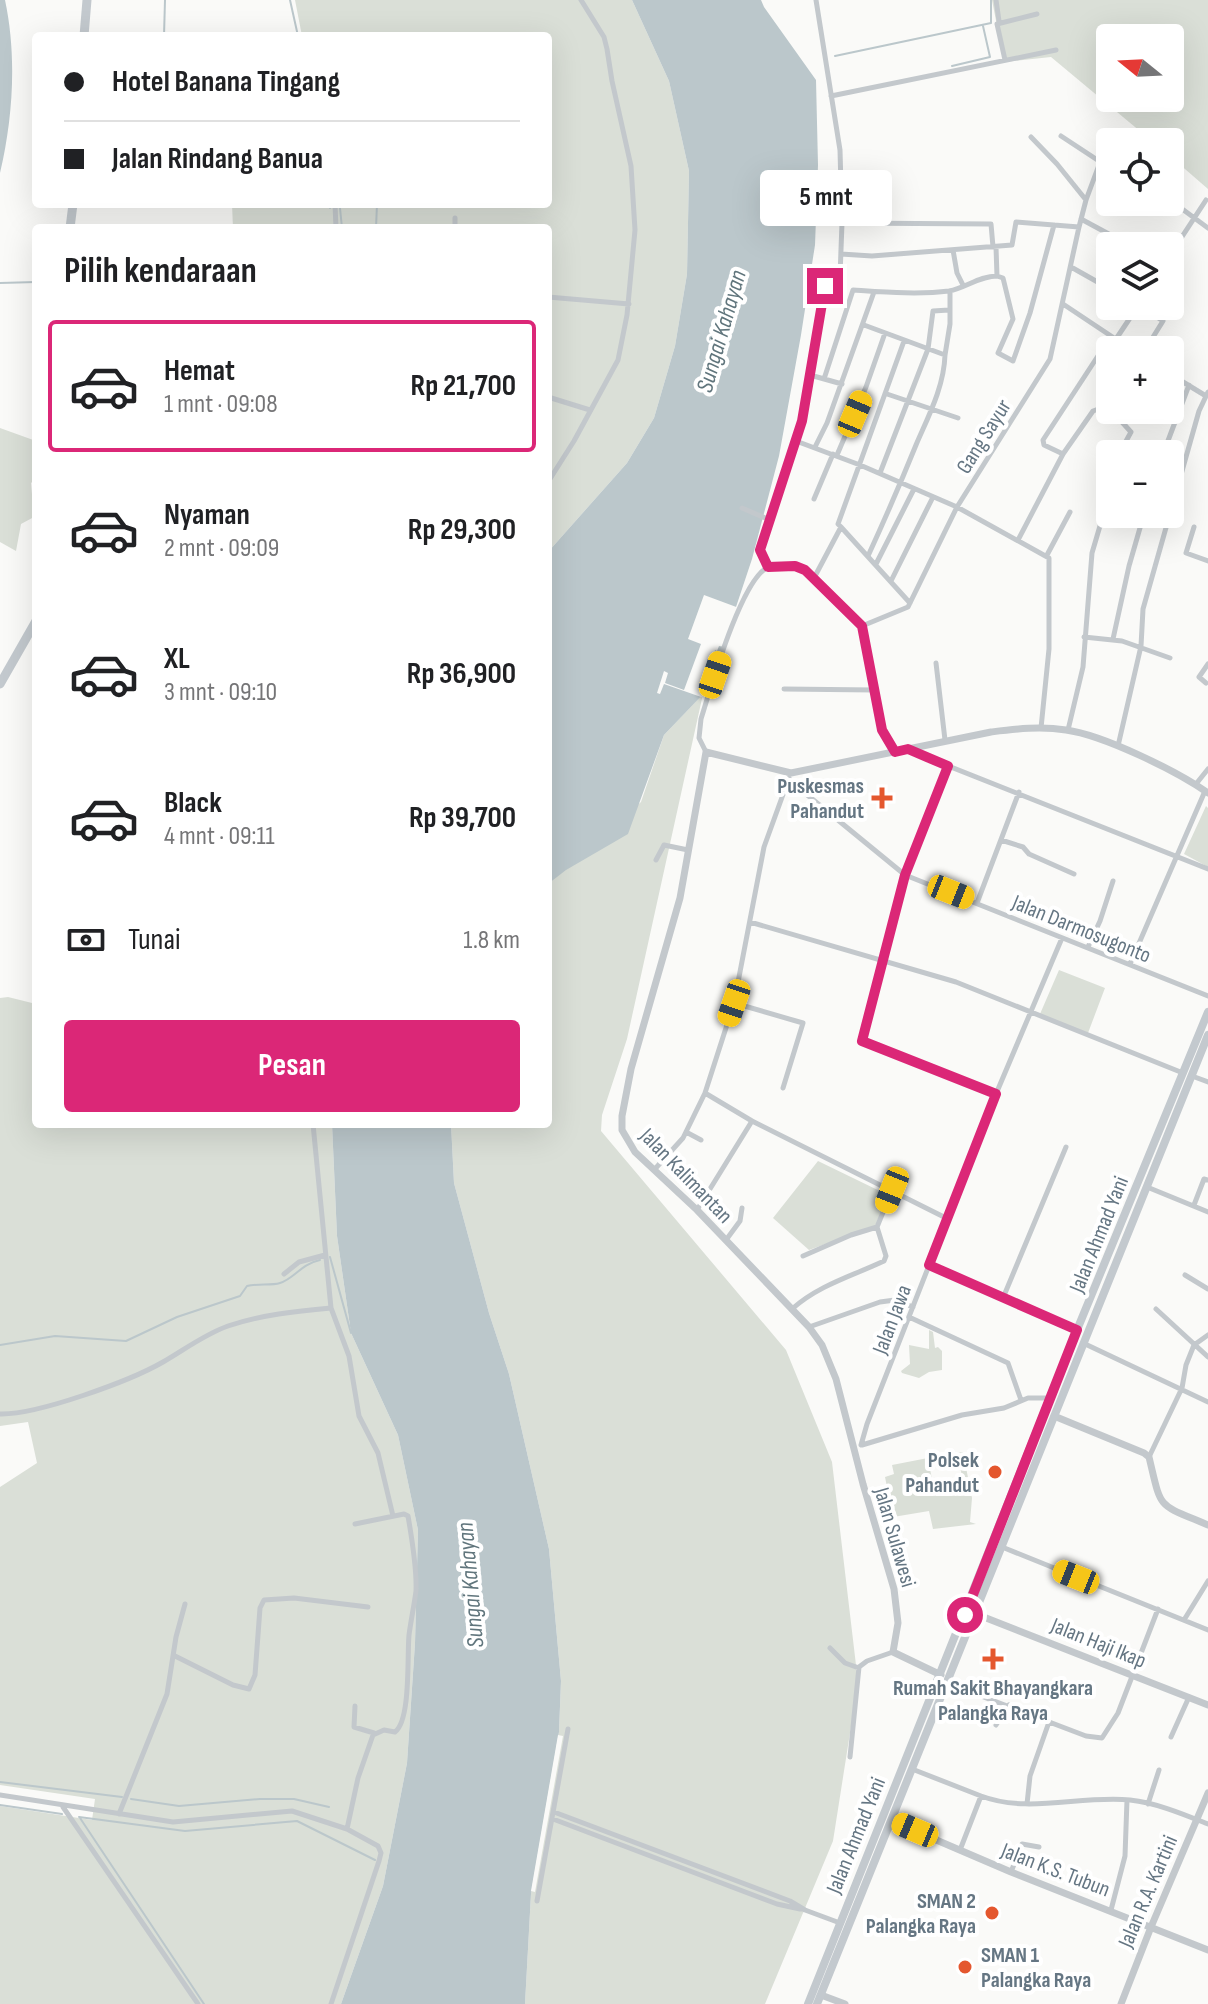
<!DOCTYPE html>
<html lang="id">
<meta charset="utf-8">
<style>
body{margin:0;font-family:"Sofia Sans Condensed",sans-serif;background:#f6f6f6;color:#202124;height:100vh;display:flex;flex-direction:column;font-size:30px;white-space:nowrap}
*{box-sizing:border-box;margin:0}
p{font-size:26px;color:#757577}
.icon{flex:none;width:44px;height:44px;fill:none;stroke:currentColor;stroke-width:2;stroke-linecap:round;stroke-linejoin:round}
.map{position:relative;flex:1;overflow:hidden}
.sheet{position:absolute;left:32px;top:224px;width:520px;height:904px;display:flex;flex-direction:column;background:#fff;border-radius:8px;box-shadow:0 8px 32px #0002}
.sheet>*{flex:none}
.hud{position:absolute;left:32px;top:32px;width:520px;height:176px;border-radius:8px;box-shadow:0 8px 32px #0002;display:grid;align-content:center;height:176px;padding:0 32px;background:#fff}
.needle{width:52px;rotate:288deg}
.tools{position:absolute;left:1096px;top:24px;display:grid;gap:16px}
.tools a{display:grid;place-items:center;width:88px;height:88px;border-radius:8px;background:#fff;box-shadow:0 8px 32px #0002;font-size:40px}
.end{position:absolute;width:36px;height:36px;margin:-18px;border:10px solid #db2777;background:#fff;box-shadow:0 0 0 4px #fff}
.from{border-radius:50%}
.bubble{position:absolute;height:56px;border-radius:8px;background:#fff;box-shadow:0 8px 32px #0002;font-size:26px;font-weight:700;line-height:56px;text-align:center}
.car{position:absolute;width:24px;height:48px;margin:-24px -12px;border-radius:10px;box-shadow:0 0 6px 2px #0007;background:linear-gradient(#f5c518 24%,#345 0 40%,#f5c518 0 76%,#345 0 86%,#f5c518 0)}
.hud b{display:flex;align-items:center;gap:28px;height:76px;font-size:30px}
.hud b+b{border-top:2px solid #e0e0e0}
.hud i{width:20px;height:20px;background:#202124}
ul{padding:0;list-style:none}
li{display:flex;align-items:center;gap:24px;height:132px;margin:0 16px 12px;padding:0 16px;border:4px solid transparent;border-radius:8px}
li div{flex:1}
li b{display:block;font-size:30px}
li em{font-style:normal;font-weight:700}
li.current{border-color:#db2777}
li>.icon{width:72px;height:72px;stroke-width:1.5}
h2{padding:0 32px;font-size:36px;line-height:96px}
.pay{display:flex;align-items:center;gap:20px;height:88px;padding:0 32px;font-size:30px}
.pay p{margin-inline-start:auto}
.cta{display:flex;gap:16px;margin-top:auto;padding:16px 32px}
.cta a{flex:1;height:92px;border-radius:8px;background:#db2777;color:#fff;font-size:32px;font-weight:700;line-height:92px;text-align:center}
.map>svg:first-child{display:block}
.green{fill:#dadfd7;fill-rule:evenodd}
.water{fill:#bbc7cb}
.pier{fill:#fafaf8}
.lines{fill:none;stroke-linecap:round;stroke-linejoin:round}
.stream{stroke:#bbc7cb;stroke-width:2}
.minor{stroke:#c3c8cc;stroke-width:5}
.tertiary{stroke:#c3c8cc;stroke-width:7}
.secondary{stroke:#c3c9ce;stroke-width:8}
.trunk{stroke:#c3c9ce;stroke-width:9}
.route{stroke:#db2777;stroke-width:10}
.poi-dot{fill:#e4572e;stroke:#fff;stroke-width:3}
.labels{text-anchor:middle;stroke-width:8;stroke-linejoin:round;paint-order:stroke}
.street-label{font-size:22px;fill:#657683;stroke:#fff}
.poi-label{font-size:22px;font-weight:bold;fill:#657683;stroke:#fff;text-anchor:end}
.water-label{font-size:24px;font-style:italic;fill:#60757c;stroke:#fff}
</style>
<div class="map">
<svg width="1208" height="2004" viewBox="0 0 1208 2004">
<rect width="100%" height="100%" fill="#fafaf8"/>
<!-- green -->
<path class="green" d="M295,0h337l37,81 20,90 -2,103 -12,72 -21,72 -27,45 -79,89v-324h-315l-1,-24h316v-168h-246z
M992,0h216v189l-38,-33v-14h-17l-102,-85 -47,5zM1110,38h60v60h-60z
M0,428l36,13v37l-5,5 3,34 -13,7 -5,27 -16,-9z
M703,694l-76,345 -25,76 -1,16 185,219 46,112 26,220 -25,159 -68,163h-240l6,-110 28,-162 2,-51 -12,-132 -40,-175 -20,-61 -35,-130 -3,-59h97v-240l93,-82 23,-67z
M1206,806l2,2v59l-24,-13z
M1059,970l46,18 -17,45 -48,-19z
M8,997l28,7v120h296l5,112 14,97 47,102 20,95 -3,113 -8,120 -24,123 -42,118h-341v-198l92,14 3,-21 -95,-14v-298l37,-24 -9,-41 -28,4v-428z
M818,1161l70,34 -13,31 -66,24 -36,-32z
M929,1330l4,2 2,16 3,-1 4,4v19l-13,2 -10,6 -17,-5 -1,-2 9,-7 -1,-19 20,4z
M963,1452l9,46 -2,24 6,2 -43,5 -4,-18 -36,6 -8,-40 9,-3 -2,-9 36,-7 6,32 30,-5 -7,-32z"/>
<!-- water -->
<path class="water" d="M0,0h5c12,56 8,118 -5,173z
M632,0h129l3,7 52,73 2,85 -3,80 -14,90 -22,121 -27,103 -43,129 -45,47 -36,99 -62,36 -18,14v-332l79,-89 27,-45 21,-72 12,-72 2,-103 -20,-90z
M332,1124h119l3,59 35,130 20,61 40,175 12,132 -2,51 -28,162 -6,110h-184l42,-118 24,-123 8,-120 3,-113 -20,-95 -47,-102 -14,-97z"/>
<!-- pier -->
<path class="pier" d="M704,595l35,13 -14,39 -6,-1 -2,5 -2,-1 -15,42 6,4 -2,2 -40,-14 -4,10 -3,-1 7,-22 4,2 -3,10 19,7 17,-46 -13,-5z
M558,1735l5,1 -28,156 -4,-1z"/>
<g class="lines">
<!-- stream -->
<path class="stream" d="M290,0l8,36
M164,36l1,-36
M835,56l156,-33v-23
M952,66l38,-9 -7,-31
M329,204l1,4
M340,208l2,20
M376,228l1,-24
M0,283l36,-1
M330,1257l21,76
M0,1345l55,-9 71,5 51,-24 63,-21 7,-10c11,-3 24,0 33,-3 14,-4 21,-19 40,-23
M0,1782l122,15
M131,1799l48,7 81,-7h34l35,8
M0,1805l62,9
M79,1817l106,14 112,-10 78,39
M80,1818l124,186"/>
<!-- minor -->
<path class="minor" d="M996,0l3,21
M1005,60l-8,-36 40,-10
M831,96l225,-46
M1061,136l38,25
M1031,137l26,27 29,36
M1170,200l38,28
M335,204l1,24
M1081,219l50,27
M842,223l149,1 2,23
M455,228v-10
M953,250l4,23 6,12
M841,254l31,2 140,-11 4,-23 63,5 7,-27 23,-62
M1170,255l36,-55
M1071,267l39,22
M997,276l6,2 10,41 -15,34 15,8 17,-48 24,-88
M548,297l81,7
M1063,304l48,32
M1139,306l24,15 -18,29
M1162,320l17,-24
M864,325l81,30 5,-31v-33
M1116,339l22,-33
M1170,374l36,22
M810,375l32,9
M824,379l29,-89c30,2 65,5 96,1 17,-3 30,-15 48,-15l-1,-29
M887,394l71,24
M548,397l42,13
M1111,410l20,22 -12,22
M796,441l64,24 97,42 92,51v91l-8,79
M815,447l12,-24 47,-131
M1063,454l-19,-9 -1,-5 68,-104 21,14
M1163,454l26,-69
M837,455l29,-68 19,-54
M880,473l48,-124 5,-38 16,-1
M548,482l26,-41 44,-81 9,-45 8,-85 -4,-64 -19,-85 -5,-32 -3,-12 -23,-37
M814,499l19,-45
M742,508l28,12
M841,527l-3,-3 66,-183
M1194,527l-8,26 22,8
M1018,540l45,-86 30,-43 11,-4 6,2
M1047,555l23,-43
M868,556c17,-37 33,-74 48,-111 12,-28 28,-58 29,-90
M876,564l38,-75
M768,567l-8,-17 42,-129 23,-135 15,-10 2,-53 -2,-73 -24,-150
M814,578l27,-51 69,76
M891,581l42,-84
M862,626l46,-19 49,-100 93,-148 29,-132
M1084,637l38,4 48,17
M1113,639l16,-73 15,-52
M936,663l9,77
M1206,683l-7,-6 9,-13
M784,689l90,1
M1068,730l15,-63 9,-114 18,-61
M1118,746l23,-100 2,-37 56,-198 9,-19
M908,750l300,119
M706,752l-7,-14 2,-19c10,-32 40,-139 67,-152 11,-5 26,-1 37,3l57,56 20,104 13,22
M948,766l-43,109 -43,166 134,53
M789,780l116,95 303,121
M1196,784l12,-15
M1001,840l22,7 6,7 45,20
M656,860l8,-15 24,5
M977,903l42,-111
M750,922l206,60 227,91
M1088,947l12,-26 13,-40
M1130,964l75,-173
M734,1003l69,20 -20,65
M1192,1076l16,6
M705,1093l47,28 196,98
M313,1124l18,184
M686,1132l15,8
M654,1170l29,-32 22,-45 29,-90 30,-156 25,-69
M1147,1187l61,25
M1194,1205l10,-26 4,1
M697,1210l55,-89
M726,1240l14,-19 2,-13
M803,1256l48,-21 26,-8
M929,1265l148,65
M284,1274l15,-12 26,-7
M1185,1275l23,14
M1003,1298l63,-151
M792,1309c27,-24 60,-33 92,-48l2,-5 -9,-29 15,-37
M1156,1309l52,48
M909,1317l99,46 13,37
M809,1327l71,-25 15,-2 18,7
M1083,1343l125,59
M0,1414c37,1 130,-33 163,-52 21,-12 42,-28 65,-36 32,-11 69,-15 103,-18l18,48 10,60 19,37 15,63
M861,1445l6,-21 129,-330 66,-156
M862,1445l100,-30 42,-7 24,-10h24
M1149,1457l33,-69 4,-23 8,-20 14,-10
M1002,1547l206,83
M1184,1620l24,-39
M830,1648l15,15 14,5
M175,1656l58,29 16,4 6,-14 5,-67 4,-8 30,-2 74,9
M947,1683l139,53 16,2 16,-25 40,-104
M355,1706l-1,21 20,6
M996,1725l13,-20
M1171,1737l18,-40
M850,1757l9,-90 8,-6 26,-9
M912,1769l69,27
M0,1795l173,27 119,-11 55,18 31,17 3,7 -2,8 -48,143
M1027,1804l3,-28 19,-54
M1148,1804l11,-34
M63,1807l135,197
M554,1812l236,89 15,9 35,13
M119,1814l48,-120 9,-57 9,-33
M553,1819l224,85 23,5
M347,1829l11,-51 15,-43 11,-5 11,2c16,-12 12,-76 14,-97 2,-15 5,-29 7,-44 1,-23 -4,-52 -8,-75l-4,-2 -49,10
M960,1850l21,-54c48,18 99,-1 149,4 27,3 53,14 78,24
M1011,1872l11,-28 17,3
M537,1901l31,-172
M1111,1910l14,-54 2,-56"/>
<!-- tertiary -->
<path class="tertiary" d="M1054,1416l90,37 5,4c13,54 7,46 59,68
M976,1614l232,91
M941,1675l-48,-23 5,-29 -4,-34 -31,-105 -27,-105 -14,-34 -13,-18 -112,-117 -62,-58 -13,-22v-14l9,-47 49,-171 26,-146 85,21 200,-41c25,-3 49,-6 75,-2 37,5 111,41 142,63
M892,1821l119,51 197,78
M821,1995l24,9
M1121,2004l30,-77 57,-134"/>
<!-- secondary -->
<path class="secondary" d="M808,2004l269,-674 131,-318
M817,2004l391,-969"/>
<!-- trunk -->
<path class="trunk" d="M84,36l3,-36
M70,228l3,-24
M0,684l36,-63"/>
</g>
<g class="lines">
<!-- route -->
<path class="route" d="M825,286l-23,135 -42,129 8,17 27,-1 10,4 57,56 20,104 13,22 13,-3 40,17 -43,109 -43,166 134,53 -67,171 148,65 -112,285"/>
</g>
<!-- markers -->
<g class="poi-dot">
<path d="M878 786h8v8h8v8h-8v8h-8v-8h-8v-8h8z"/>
<circle cx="995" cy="1472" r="8"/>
<path d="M989 1647h8v8h8v8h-8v8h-8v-8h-8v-8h8z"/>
<circle cx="992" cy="1913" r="8"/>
<circle cx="965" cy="1967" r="8"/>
</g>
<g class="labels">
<!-- street labels -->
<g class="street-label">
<text transform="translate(983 436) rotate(-58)" y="8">Gang Sayur</text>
<text transform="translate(1082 928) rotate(22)" y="8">Jalan Darmosugonto</text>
<text transform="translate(687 1175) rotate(46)" y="8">Jalan Kalimantan</text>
<text transform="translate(1098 1234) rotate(-68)" y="8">Jalan Ahmad Yani</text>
<text transform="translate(891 1319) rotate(-69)" y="8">Jalan Jawa</text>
<text transform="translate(896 1537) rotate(74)" y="8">Jalan Sulawesi</text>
<text transform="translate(1099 1642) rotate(22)" y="8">Jalan Haji Ikap</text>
<text transform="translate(855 1835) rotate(-68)" y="8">Jalan Ahmad Yani</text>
<text transform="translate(1056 1869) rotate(21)" y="8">Jalan K.S. Tubun</text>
<text transform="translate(1147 1891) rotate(-67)" y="8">Jalan R.A. Kartini</text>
</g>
<!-- poi labels -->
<g class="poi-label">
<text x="864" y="793">Puskesmas<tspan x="864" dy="25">Pahandut</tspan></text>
<text x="979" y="1467">Polsek<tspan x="979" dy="25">Pahandut</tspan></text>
<text x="993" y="1695" text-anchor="middle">Rumah Sakit Bhayangkara<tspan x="993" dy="25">Palangka Raya</tspan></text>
<text x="976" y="1908">SMAN 2<tspan x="976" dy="25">Palangka Raya</tspan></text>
<text x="981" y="1962" text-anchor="start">SMAN 1<tspan x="981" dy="25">Palangka Raya</tspan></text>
</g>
<!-- water labels -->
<g class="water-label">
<text transform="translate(721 331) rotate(-74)" y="8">Sungai Kahayan</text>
<text transform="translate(470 1585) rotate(-95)" y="8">Sungai Kahayan</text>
</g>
</g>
</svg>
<div class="tools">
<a><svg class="needle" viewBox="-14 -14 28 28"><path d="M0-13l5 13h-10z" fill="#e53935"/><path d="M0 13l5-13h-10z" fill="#757577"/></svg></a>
<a><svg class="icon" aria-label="locate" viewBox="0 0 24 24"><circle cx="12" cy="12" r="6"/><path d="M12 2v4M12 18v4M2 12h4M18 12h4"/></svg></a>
<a><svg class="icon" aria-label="layers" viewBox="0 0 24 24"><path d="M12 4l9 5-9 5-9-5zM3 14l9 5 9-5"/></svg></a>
<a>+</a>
<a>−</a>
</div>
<i class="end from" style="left:965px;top:1615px"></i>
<i class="end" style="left:825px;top:286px"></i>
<div class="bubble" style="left:760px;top:170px;width:132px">5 mnt</div>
<i class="car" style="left:855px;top:414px;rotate:23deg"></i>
<i class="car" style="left:715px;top:675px;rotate:19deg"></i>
<i class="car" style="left:951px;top:892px;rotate:112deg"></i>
<i class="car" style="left:734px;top:1003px;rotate:199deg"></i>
<i class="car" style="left:892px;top:1190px;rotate:202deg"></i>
<i class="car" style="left:1076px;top:1577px;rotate:292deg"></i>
<i class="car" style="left:915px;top:1830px;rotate:293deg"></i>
<div class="hud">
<b><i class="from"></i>Hotel Banana Tingang</b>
<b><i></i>Jalan Rindang Banua</b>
</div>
<section class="sheet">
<h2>Pilih kendaraan</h2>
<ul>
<li class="current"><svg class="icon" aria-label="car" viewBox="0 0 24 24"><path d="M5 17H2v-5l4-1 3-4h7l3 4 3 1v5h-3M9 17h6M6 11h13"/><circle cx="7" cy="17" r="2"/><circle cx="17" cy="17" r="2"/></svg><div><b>Hemat</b><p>1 mnt · 09:08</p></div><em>Rp 21,700</em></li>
<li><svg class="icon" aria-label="car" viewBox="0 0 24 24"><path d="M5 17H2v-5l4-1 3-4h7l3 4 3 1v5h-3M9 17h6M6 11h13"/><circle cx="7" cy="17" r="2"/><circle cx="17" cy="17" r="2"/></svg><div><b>Nyaman</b><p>2 mnt · 09:09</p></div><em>Rp 29,300</em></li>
<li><svg class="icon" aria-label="car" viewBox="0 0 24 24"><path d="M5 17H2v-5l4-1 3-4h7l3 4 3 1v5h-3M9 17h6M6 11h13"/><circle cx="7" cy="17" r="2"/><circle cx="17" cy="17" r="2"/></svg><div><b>XL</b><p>3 mnt · 09:10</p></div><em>Rp 36,900</em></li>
<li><svg class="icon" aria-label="car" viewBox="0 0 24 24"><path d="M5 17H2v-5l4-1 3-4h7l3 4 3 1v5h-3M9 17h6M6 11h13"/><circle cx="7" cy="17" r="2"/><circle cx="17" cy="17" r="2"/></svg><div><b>Black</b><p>4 mnt · 09:11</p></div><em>Rp 39,700</em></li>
</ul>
<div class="pay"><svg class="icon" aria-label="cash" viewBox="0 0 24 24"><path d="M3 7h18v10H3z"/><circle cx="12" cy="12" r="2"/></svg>Tunai<p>1.8 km</p></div>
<div class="cta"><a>Pesan</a></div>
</section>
</div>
